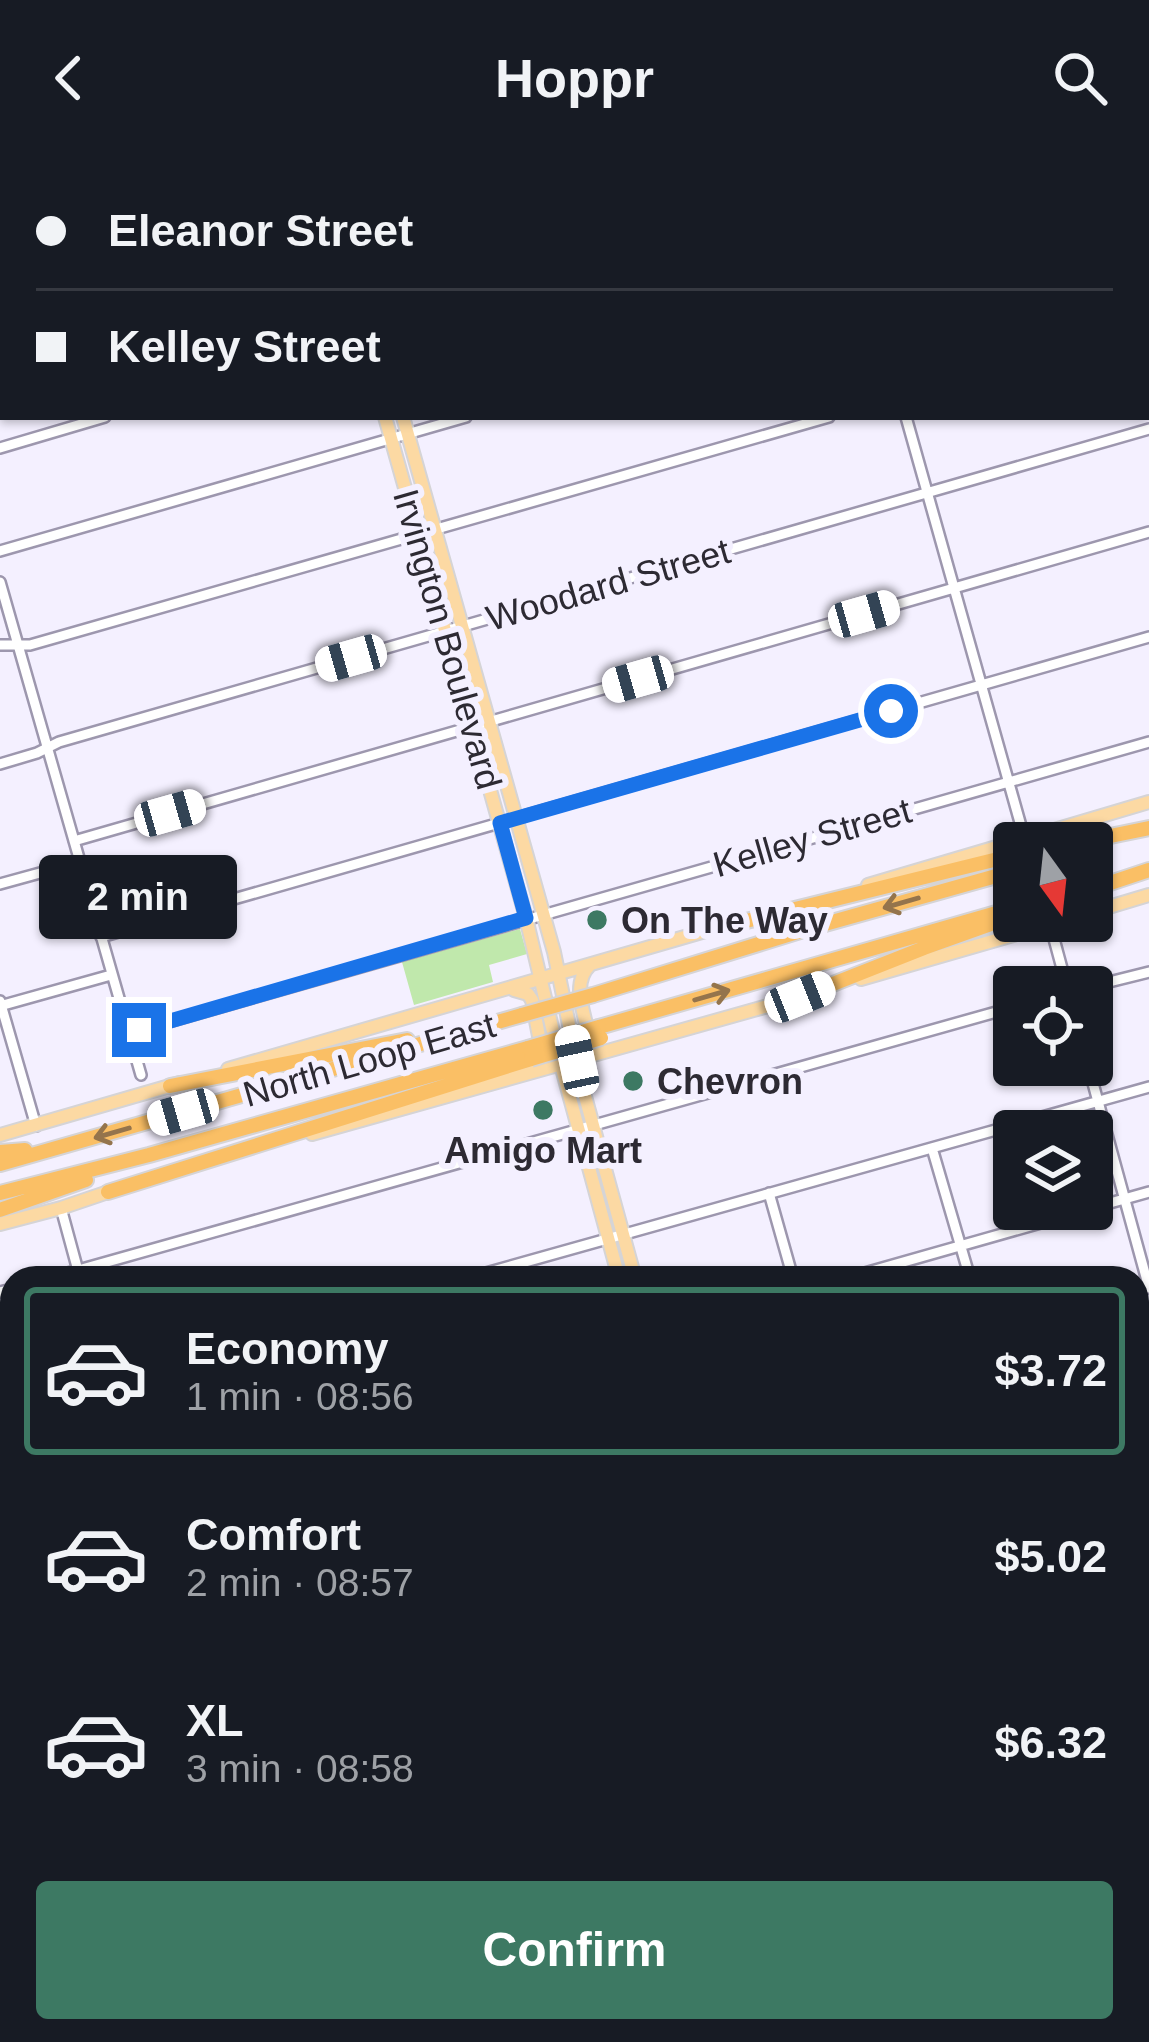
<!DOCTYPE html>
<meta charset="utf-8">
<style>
body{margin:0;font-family:Helvetica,sans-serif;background:#242831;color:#f1f3f6;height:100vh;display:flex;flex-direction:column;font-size:45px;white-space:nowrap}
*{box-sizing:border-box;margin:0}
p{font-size:39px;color:#9ea1a6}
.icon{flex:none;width:66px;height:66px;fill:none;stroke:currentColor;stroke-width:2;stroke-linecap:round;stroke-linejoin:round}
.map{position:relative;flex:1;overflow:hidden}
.side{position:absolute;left:0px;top:1110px;width:1149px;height:777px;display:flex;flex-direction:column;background:#171b24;border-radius:36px 36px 0 0;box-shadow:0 3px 9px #0004}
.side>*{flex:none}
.hud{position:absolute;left:0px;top:0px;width:1149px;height:264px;box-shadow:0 3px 9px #0004;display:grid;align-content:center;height:264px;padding:0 36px;background:#171b24}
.needle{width:78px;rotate:165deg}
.tools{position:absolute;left:993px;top:666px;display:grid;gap:24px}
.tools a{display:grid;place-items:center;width:120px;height:120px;border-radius:12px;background:#171b24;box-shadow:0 3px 9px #0004;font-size:60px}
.end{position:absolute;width:54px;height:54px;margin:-27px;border:15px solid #1a73e8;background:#fff;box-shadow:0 0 0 6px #fff}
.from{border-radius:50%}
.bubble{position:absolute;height:84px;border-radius:12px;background:#171b24;box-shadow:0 3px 9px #0004;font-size:39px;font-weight:800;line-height:84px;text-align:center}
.car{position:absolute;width:36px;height:72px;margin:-36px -18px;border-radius:15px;box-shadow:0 0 9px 3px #0007;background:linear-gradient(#fff 24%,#345 0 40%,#fff 0 76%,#345 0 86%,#fff 0)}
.hud b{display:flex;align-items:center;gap:42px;height:114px;font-size:45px}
.hud b+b{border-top:3px solid #363941}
.hud i{width:30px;height:30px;background:#f1f3f6}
ul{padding:21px 0 0;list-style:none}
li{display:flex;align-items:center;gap:36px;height:168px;margin:0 24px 18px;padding:0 12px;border:6px solid transparent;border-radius:12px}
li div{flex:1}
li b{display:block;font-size:45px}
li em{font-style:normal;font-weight:800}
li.current{border-color:#3d7963}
li>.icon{width:108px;height:108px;stroke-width:1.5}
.button{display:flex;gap:24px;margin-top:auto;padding:24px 36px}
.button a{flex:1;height:138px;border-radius:12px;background:#3d7963;color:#fff;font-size:48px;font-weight:800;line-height:138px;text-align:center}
header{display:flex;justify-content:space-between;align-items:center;height:156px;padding:0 36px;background:#171b24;font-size:54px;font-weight:800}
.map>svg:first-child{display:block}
.green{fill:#c0e8ac}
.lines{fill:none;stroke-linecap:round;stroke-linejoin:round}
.minor-casing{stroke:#9d97ae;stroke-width:14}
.major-casing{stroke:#d5d4d6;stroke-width:16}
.highway-casing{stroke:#d5d4d6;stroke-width:18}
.minor{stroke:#fff;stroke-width:9}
.major{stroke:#fcd9a3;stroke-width:12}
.highway{stroke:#fabf65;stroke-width:14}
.rail{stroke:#9a96a3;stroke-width:3;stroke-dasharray:18 9;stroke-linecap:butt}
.highway-bridge-casing{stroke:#d5d4d6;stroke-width:18;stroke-linecap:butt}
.highway-bridge{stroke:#fabf65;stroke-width:14}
.oneway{stroke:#94744c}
.route{stroke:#1a73e8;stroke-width:15}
.poi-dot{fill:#3d7963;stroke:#f4f0ff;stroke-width:4.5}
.labels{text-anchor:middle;stroke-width:12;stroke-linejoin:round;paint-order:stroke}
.street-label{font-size:36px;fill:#2d2a33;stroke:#f4f0ff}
.poi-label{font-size:36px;font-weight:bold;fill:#2d2a33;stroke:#f4f0ff;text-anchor:start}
</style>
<header><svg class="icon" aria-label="back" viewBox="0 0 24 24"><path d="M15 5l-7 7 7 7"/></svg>Hoppr<svg class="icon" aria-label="search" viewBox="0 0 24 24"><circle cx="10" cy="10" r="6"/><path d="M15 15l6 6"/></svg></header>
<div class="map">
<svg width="1149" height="1886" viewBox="0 0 1149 1886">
<rect width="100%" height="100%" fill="#f4f0ff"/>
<!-- green -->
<path class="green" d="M520,773l7,25 -38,11 4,17 -79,23 -12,-43z
M12,1822v53h118l6,11h-136v-60z
M211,1875h162l3,11h-160z"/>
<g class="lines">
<defs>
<path id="minor" d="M833,0l1,3
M272,3l11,-3
M637,3l11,-3
M1001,3l11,-3
M1146,65l3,-1
M0,80h3
M1146,170l3,-1
M0,187l3,-1
M906,261l115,409
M0,292l105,-31
M0,395l466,-134
M0,426l141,493
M0,489h30l799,-228
M0,608l37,-11 22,-11 1090,-313
M74,685l1075,-309
M0,728l80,-22
M1050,768l17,63
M101,781l1048,-300
M1089,831l60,-15
M0,845l36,125
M0,850l111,-31
M130,877l1019,-291
M1088,909l61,223
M932,992l38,130
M769,1037l24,85
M61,1052l19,70
M1092,1052l57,-16
M50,1122l964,-271
M468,1122l681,-191
M847,1122l243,-69
M0,1136l12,-3
M1137,1154l12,-3
M0,1254l12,-3
M1137,1270l12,-4
M0,1360l12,-3
M1137,1386l12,-3
M0,1475l12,-3
M0,1489l12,11
M1137,1807l12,-3
M858,1886l39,-11"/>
<path id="major" d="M312,0l1,3
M330,0l1,3
M385,261l141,501 35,147 58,213
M403,261l151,535 26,126 55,200
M868,729l281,-83
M1092,756l57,-17
M861,823l201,-58
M514,834l14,4 4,6 10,52
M589,880c-5,-24 -18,-53 1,-71
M228,913l505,-146
M312,978l495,-139
M0,979l180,-52
M0,1068l61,-16 53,-18
M824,1875l3,11
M841,1875l3,11"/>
<path id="highway" d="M1076,687l73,-15
M1092,733l57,-19
M726,770l288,-71
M593,839l214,-66 207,-58
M800,841l124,-49 84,-30
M599,871l415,-119
M170,930l237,-46
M0,996l25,-2
M0,1008l522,-149
M108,1036l423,-133
M0,1037l149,-38 379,-107
M0,1054l86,-30
M0,1645l12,11
M0,1662l12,9
M0,1687l12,10
M159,1875l6,11
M190,1875l6,11"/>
</defs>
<!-- minor casing -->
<use href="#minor" class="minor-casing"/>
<!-- major casing -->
<use href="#major" class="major-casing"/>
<!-- highway casing -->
<use href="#highway" class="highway-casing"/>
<!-- minor -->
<use href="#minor" class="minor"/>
<!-- major -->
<use href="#major" class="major"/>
<!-- highway -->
<use href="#highway" class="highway"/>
<!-- rail -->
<path class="rail" d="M1137,1489l12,-3
M0,1820l12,-5"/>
<defs>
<path id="highway-bridge" d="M522,859l71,-20
M528,892l71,-21
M531,903l70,-21"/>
</defs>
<!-- highway-bridge casing -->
<use href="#highway-bridge" class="highway-bridge-casing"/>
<!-- highway-bridge -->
<use href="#highway-bridge" class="highway-bridge"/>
</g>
<!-- one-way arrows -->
<defs><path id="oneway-shaft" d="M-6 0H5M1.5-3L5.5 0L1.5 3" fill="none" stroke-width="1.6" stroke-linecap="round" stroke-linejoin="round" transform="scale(3)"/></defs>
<g class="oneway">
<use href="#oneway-shaft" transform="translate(901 747) rotate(164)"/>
<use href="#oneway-shaft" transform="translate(712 839) rotate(-16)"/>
<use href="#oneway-shaft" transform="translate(112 977) rotate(164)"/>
</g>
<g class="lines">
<!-- route -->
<path class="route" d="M139,874l387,-112 -26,-95 391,-112"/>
</g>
<!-- markers -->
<g class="poi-dot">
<circle cx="597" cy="764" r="12"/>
<circle cx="633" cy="925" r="12"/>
<circle cx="543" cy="954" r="12"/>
</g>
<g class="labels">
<!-- street labels -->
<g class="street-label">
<text transform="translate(608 428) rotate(-16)" y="13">Woodard Street</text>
<text transform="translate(448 483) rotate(74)" y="13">Irvington Boulevard</text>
<text transform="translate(812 681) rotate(-16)" y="13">Kelley Street</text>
<text transform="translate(369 903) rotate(-16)" y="13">North Loop East</text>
</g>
<!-- poi labels -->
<g class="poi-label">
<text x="621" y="777">On The Way</text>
<text x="657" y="938">Chevron</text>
<text x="543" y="1007" text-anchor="middle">Amigo Mart</text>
</g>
</g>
</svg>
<div class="tools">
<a><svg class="needle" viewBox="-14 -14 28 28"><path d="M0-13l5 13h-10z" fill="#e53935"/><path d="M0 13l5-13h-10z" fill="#9ea1a6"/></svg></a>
<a><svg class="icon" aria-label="locate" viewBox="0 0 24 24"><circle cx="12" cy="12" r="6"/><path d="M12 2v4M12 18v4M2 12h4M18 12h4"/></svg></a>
<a><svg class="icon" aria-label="layers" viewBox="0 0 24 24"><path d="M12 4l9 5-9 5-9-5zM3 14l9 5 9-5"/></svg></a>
</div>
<i class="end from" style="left:891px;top:555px"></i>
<i class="end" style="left:139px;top:874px"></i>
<div class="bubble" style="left:39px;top:699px;width:198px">2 min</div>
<i class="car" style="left:864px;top:458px;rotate:74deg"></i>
<i class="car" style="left:351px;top:502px;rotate:254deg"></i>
<i class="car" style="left:638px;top:523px;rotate:254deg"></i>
<i class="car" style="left:170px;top:657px;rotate:74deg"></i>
<i class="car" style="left:800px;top:841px;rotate:68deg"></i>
<i class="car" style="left:577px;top:905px;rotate:348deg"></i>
<i class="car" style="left:183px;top:956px;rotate:254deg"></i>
<div class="hud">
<b><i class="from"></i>Eleanor Street</b>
<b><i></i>Kelley Street</b>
</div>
<section class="side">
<ul>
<li class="current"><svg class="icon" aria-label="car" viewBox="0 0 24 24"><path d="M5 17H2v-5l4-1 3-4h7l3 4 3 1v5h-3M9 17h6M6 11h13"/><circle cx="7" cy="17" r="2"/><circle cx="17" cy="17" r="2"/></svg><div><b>Economy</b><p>1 min · 08:56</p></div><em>$3.72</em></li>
<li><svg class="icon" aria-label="car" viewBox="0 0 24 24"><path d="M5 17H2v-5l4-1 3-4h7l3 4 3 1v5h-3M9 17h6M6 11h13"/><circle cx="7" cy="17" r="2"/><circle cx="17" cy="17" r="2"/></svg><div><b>Comfort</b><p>2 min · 08:57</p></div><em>$5.02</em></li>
<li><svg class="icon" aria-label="car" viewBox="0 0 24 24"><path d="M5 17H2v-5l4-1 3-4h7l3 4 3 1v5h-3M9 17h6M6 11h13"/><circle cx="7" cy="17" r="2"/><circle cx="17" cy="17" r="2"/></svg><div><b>XL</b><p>3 min · 08:58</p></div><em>$6.32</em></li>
</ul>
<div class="button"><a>Confirm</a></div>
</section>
</div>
